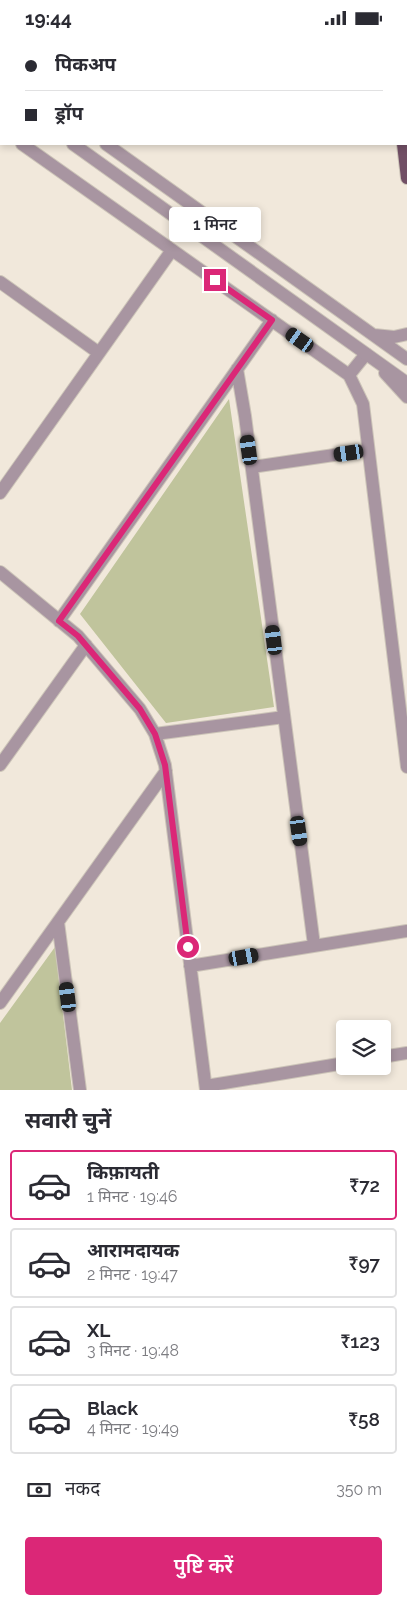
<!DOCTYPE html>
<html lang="hi">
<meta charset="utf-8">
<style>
body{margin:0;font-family:Raleway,"Noto Sans Devanagari",sans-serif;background:#f2f2f3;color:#2b2b33;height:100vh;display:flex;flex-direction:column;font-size:19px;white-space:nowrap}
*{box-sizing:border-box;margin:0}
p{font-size:16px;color:#7c7c81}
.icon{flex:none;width:28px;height:28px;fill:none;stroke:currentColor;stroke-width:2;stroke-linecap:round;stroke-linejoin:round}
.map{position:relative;height:1055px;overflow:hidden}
.drawer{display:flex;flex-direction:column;background:#fff;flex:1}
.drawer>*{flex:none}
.hud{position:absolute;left:0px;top:0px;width:408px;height:110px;box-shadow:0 2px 8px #0003;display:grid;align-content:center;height:110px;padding:0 25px;background:#fff}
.buttons{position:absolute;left:336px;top:985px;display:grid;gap:10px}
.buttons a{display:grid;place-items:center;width:55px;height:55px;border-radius:5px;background:#fff;box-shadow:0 2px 8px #0003;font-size:25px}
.end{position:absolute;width:22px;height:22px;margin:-11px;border:6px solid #db2777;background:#fff;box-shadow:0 0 0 2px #fff}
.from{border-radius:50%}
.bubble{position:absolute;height:35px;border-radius:5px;background:#fff;box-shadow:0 2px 8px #0003;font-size:16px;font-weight:600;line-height:35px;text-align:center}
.car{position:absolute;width:15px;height:30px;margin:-15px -8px;border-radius:6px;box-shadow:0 0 4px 1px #0007;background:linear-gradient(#222 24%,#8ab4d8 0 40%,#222 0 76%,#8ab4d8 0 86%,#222 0)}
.hud b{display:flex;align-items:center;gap:18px;height:48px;font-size:19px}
.hud b+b{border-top:1px solid #e1e1e2}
.hud i{width:12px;height:12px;background:#2b2b33}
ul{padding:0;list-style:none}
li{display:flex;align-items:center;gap:15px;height:70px;margin:0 10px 8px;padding:0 15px;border:2px solid #e1e1e2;border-radius:5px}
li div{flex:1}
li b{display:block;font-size:19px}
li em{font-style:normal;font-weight:600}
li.active{border-color:#db2777}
li>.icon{width:45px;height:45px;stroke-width:1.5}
h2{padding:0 25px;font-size:22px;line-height:60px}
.pay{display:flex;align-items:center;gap:12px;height:55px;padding:0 25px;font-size:19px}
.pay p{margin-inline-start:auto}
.button{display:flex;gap:10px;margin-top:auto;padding:10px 25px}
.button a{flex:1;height:58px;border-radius:5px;background:#db2777;color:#fff;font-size:20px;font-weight:600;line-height:58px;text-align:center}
.status{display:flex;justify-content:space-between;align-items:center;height:35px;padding:0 25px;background:#fff;direction:ltr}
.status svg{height:14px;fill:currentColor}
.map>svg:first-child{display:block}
.green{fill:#c0c49c}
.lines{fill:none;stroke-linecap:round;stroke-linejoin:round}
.minor-casing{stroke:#ccc4b8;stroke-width:14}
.tertiary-casing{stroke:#ccc4b8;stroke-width:14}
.primary-casing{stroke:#ccc4b8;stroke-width:14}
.minor{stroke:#a895a1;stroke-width:12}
.tertiary{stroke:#a895a1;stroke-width:12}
.primary{stroke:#714f65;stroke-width:12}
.route{stroke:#db2777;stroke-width:6}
</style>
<div class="status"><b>19:44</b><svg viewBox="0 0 49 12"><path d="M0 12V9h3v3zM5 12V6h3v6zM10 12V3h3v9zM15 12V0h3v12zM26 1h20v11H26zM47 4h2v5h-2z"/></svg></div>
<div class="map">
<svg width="407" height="1055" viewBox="0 0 407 1055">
<rect width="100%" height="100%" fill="#f1e8db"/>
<!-- green -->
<path class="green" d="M229,364l45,308 -108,16 -86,-109z
M55,912l17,143h-72v-67z"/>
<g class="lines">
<defs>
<path id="minor" d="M0,1l1,-1
M0,94h1
M406,103h1
M22,109l327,231 14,29 44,363
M0,247l99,71
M237,334l8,47 69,529
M349,340l17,-21
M252,432l116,-17
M0,458l172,-243
M0,537l78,64 62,73 15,25 10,31 41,325
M59,586l213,-301
M155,699l129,-17
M0,730l86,-120
M58,887l22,168
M190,931l217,-35
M0,968l166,-232
M382,1022l25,-4
M206,1051l139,-23"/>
<path id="tertiary" d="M0,32l1,1
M0,56l1,1
M73,109l334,239
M106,109l301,215
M374,300l20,2 13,-3
M385,338l22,24"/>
<path id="primary" d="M388,0l1,1
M406,2l1,6
M403,109l4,34"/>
</defs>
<!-- minor casing -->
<use href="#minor" class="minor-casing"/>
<!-- tertiary casing -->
<use href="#tertiary" class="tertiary-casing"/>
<!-- primary casing -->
<use href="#primary" class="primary-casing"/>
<!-- minor -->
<use href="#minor" class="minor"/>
<!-- tertiary -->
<use href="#tertiary" class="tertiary"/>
<!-- primary -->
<use href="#primary" class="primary"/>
</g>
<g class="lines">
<!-- route -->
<path class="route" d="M188,912l-23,-182 -10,-31 -15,-25 -11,-13 -51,-60 -19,-15 213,-301 -57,-40"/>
</g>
</svg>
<div class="buttons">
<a><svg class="icon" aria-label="layers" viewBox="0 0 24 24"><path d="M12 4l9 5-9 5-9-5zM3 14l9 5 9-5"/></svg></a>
</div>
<i class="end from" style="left:188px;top:912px"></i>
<i class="end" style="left:215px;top:245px"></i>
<div class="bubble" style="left:169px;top:172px;width:92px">1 मिनट</div>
<i class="car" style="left:300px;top:305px;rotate:305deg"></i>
<i class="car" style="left:249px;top:415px;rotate:352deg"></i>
<i class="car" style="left:349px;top:418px;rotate:262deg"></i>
<i class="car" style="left:274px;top:605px;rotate:353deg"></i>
<i class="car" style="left:299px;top:796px;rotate:172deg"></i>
<i class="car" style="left:244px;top:922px;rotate:80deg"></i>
<i class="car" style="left:68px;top:962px;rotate:353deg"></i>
<div class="hud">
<b><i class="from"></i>पिकअप</b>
<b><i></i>ड्रॉप</b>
</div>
</div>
<section class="drawer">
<h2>सवारी चुनें</h2>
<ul>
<li class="active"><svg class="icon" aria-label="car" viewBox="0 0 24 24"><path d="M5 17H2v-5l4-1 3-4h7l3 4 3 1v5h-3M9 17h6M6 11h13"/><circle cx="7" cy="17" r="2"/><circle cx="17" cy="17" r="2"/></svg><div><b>किफ़ायती</b><p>1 मिनट · 19:46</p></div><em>₹72</em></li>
<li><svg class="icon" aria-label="car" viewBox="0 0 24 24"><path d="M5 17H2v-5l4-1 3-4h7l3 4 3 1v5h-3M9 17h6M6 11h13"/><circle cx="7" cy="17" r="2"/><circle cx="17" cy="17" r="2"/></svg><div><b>आरामदायक</b><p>2 मिनट · 19:47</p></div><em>₹97</em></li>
<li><svg class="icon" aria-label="car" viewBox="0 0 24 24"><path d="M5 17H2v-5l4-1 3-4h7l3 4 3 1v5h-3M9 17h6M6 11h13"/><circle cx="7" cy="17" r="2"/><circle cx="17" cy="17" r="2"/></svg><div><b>XL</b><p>3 मिनट · 19:48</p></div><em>₹123</em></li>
<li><svg class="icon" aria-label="car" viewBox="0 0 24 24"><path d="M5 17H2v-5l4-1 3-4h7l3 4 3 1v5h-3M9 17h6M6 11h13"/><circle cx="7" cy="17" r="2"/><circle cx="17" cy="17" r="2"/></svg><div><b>Black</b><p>4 मिनट · 19:49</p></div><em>₹58</em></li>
</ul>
<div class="pay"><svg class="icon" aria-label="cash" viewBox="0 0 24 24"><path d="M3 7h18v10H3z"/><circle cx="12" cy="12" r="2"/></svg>नकद<p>350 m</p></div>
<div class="button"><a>पुष्टि करें</a></div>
</section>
